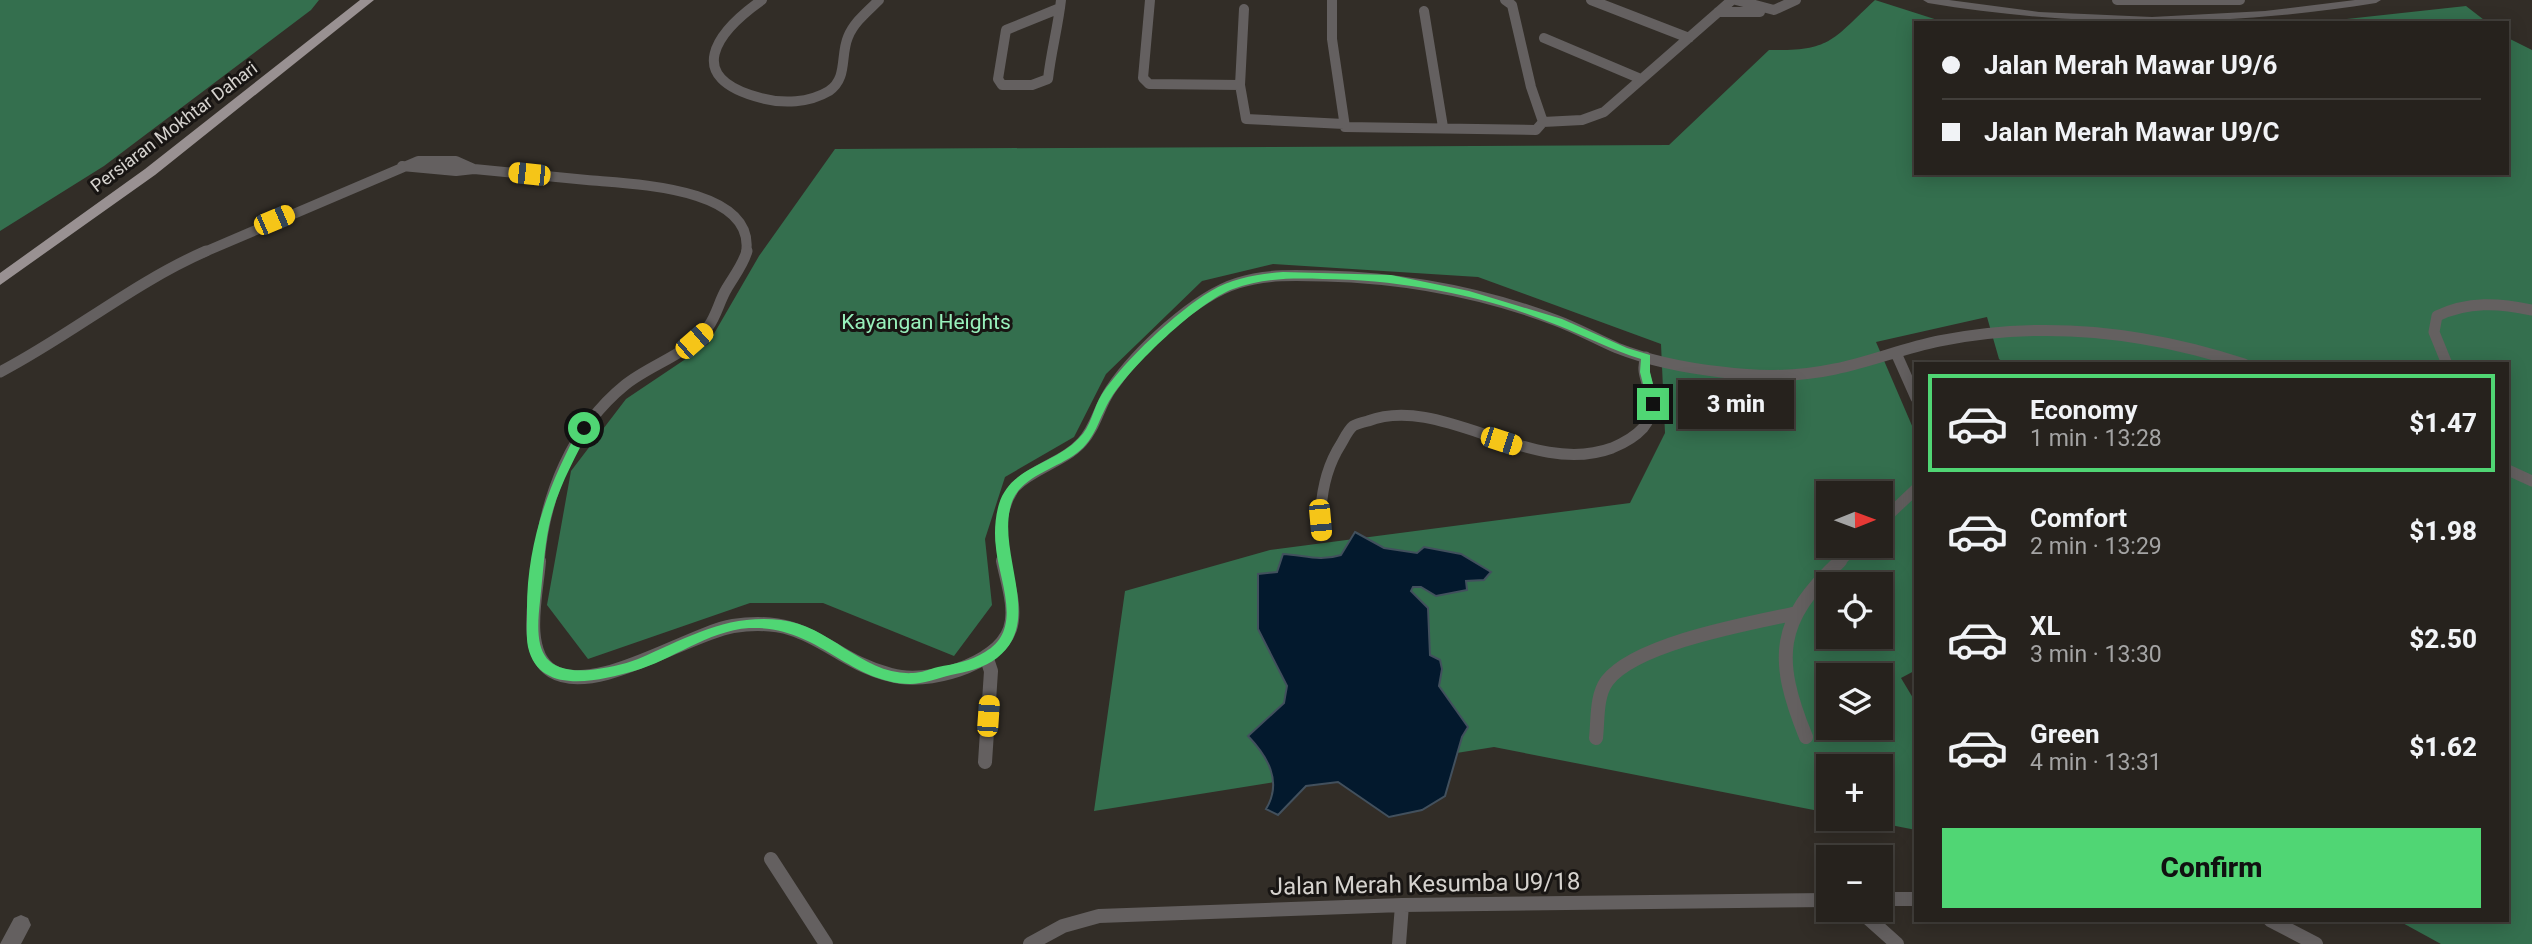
<!DOCTYPE html>
<meta charset="utf-8">
<style>
body{margin:0;font-family:Roboto,sans-serif;background:#2e2a26;color:#f1f3f6;height:100vh;display:flex;flex-direction:column;font-size:26px;white-space:nowrap}
*{box-sizing:border-box;margin:0}
p{font-size:23px;color:#a4a4a4}
.icon{flex:none;width:38px;height:38px;fill:none;stroke:currentColor;stroke-width:2;stroke-linecap:round;stroke-linejoin:round}
.map{position:relative;flex:1;overflow:hidden}
.sheet{position:absolute;left:1914px;top:362px;width:595px;height:560px;display:flex;flex-direction:column;background:#26221d;border-radius:0px;box-shadow:0 4px 18px #0003,0 0 0 2px #423f3b}
.sheet>*{flex:none}
.hud{position:absolute;left:1914px;top:21px;width:595px;height:154px;border-radius:0px;box-shadow:0 4px 18px #0003,0 0 0 2px #423f3b;display:grid;align-content:center;height:154px;padding:0 28px;background:#26221d}
.needle{width:46px;rotate:89deg}
.tools{position:absolute;left:1816px;top:481px;display:grid;gap:14px}
.tools a{display:grid;place-items:center;width:77px;height:77px;border-radius:0px;background:#26221d;box-shadow:0 4px 18px #0003,0 0 0 2px #423f3b;font-size:35px}
.end{position:absolute;width:32px;height:32px;margin:-16px;border:9px solid #50d674;background:#111;box-shadow:0 0 0 4px #111}
.from{border-radius:50%}
.bubble{position:absolute;height:49px;border-radius:0px;background:#26221d;box-shadow:0 4px 18px #0003,0 0 0 2px #423f3b;font-size:23px;font-weight:800;line-height:49px;text-align:center}
.car{position:absolute;width:21px;height:42px;margin:-21px -10px;border-radius:9px;box-shadow:0 0 5px 2px #0007;background:linear-gradient(#f5c518 24%,#345 0 40%,#f5c518 0 76%,#345 0 86%,#f5c518 0)}
.hud b{display:flex;align-items:center;gap:24px;height:66px;font-size:26px}
.hud b+b{border-top:2px solid #423f3b}
.hud i{width:18px;height:18px;background:#f1f3f6}
ul{padding:12px 0 0;list-style:none}
li{display:flex;align-items:center;gap:21px;height:98px;margin:0 14px 10px;padding:0 14px;border:4px solid transparent;border-radius:0px}
li div{flex:1}
li b{display:block;font-size:26px}
li em{font-style:normal;font-weight:800}
li.on{border-color:#50d674}
li>.icon{width:63px;height:63px;stroke-width:1.5}
.primary-button{display:flex;gap:14px;margin-top:auto;padding:14px 28px}
.primary-button a{flex:1;height:80px;border-radius:0px;background:#50d674;color:#111;font-size:28px;font-weight:800;line-height:80px;text-align:center}
.map>svg:first-child{display:block}
.forest{fill:#346f4e;fill-rule:evenodd}
.water{fill:#03192d;stroke:#42505d;stroke-width:2}
.lines{fill:none;stroke-linecap:round;stroke-linejoin:round}
.minor-far2{stroke:#646060;stroke-width:10}
.minor-far1{stroke:#646060;stroke-width:11}
.minor{stroke:#646060;stroke-width:14}
.tertiary{fill:#646060;fill-rule:evenodd}
.primary{fill:#999192;fill-rule:evenodd}
.route{fill:#50d674}
.labels{text-anchor:middle;stroke-width:6;stroke-linejoin:round;paint-order:stroke}
.far-street-label{font-size:18px;fill:#d5d2ce;stroke:#181513}
.park-label{font-size:21px;fill:#98f0bb;stroke:#181513}
.near-street-label{font-size:24px;fill:#d5d2ce;stroke:#181513}
</style>
<div class="map">
<svg width="2532" height="944" viewBox="0 0 2532 944">
<rect width="100%" height="100%" fill="#322d27"/>
<!-- forest -->
<path class="forest" d="M0,0h319l-8,10 -207,156 -104,65z
M1875,0l72,23h-31v150h592v-135l24,12v894h-91l-42,-23 109,-1v-556h-503l-6,-5 -12,-42 -111,25 40,93v235l-15,8 15,25v127l-56,-11h21v-53h-52v47l-335,-66 -400,64 31,-220 145,-41 360,-47 35,-70 -4,-89 -183,-67 -205,-13 -71,17 -96,93 -32,63 -69,40 -20,62 7,66 -38,51 -131,-53h-73l-162,56 -41,-54 24,-134 55,-72 82,-55 51,-88 76,-107 834,-4 100,-95c62,1 62,-9 106,-50zM1829,494h52v52h-52zM1829,584h52v53h-52zM1829,676h52v52h-52z
M2466,6l22,17h-178z"/>
<!-- water -->
<path class="water" d="M1355,532l29,16 33,5 7,-6 37,7 30,18 -7,8 -18,1 1,9 -31,6 -15,-9h-8l-2,4 17,17 2,47 10,5 2,9 -3,17 29,41 -6,10 -17,59 -23,14 -33,7 -51,-35 -32,4 -28,29 -12,-6c17,-28 1,-53 -18,-73l36,-33 3,-17 -29,-57v-55l19,-2 6,-18c21,1 36,8 58,1z"/>
<g class="lines">
<!-- minor-far2 -->
<path class="minor-far2" d="M762,0c-47,33 -79,78 -1,98 22,6 48,5 68,-7 19,-13 11,-35 19,-54 6,-15 20,-26 31,-37
M1150,0l-7,78 6,6 91,1
M1332,0v39l13,88 191,3 7,-8 -12,-35 -19,-82 -7,-5
M1591,0l98,38
M1736,0l38,10 22,-10
M2117,0h123
M1060,8l-54,22 -8,49 4,6h30l16,-6c3,-27 10,-52 13,-79
M1244,9l-4,76 6,34 98,5
M1424,11l19,116
M1718,12h42
M1544,38l97,41
M1543,122l39,-2 22,-8 128,-112
M402,166l54,5 18,-2c38,4 75,7 113,11 41,4 170,6 159,73
M202,253l216,-92h38l18,8"/>
<!-- minor-far1 -->
<path class="minor-far1" d="M1896,353l20,45
M2447,364l-13,-32 3,-16c31,-15 62,-13 95,-6
M0,372c71,-37 133,-89 206,-121
M2508,470l24,11
M1881,522l35,-33
M1321,536c-2,-33 2,-64 20,-92 3,-5 7,-14 12,-18 3,-2 11,-4 15,-5 74,-28 163,57 244,27 12,-5 22,-10 31,-20 23,-29 -7,-47 3,-71
M539,563c5,-67 33,-135 86,-178 26,-21 64,-31 83,-58 9,-12 11,-26 19,-39 7,-12 16,-23 20,-37
M1004,563c-5,-26 -5,-54 11,-76 19,-19 49,-25 67,-45 14,-15 17,-36 29,-53 25,-37 84,-93 127,-106 28,-9 58,-8 87,-7 79,2 156,16 230,44 22,8 41,19 62,28 33,13 69,20 104,24 38,5 77,5 114,-3 35,-7 69,-21 104,-28 104,-21 205,-10 305,23
M1838,563l18,-17"/>
<!-- minor -->
<path class="minor" d="M539,561c-2,30 -18,91 13,110 43,26 135,-37 181,-45 79,-12 94,33 158,49 35,10 106,-9 119,-46 7,-20 -3,-48 -7,-68
M1806,737c-32,-79 -30,-116 34,-176
M1596,738c2,-18 0,-42 11,-57 29,-38 144,-58 190,-68
M985,762l6,-91 -4,-12
M771,859l55,85
M1881,899h35
M1859,910l38,34
M2270,920l46,24
M1030,944l33,-18 36,-10 303,-11 427,-5
M1399,944l3,-39"/>
<!-- tertiary -->
<path class="tertiary" d="M1923,0h26l90,12 113,5 113,-6 90,-11h26l-5,3c-150,24 -298,25 -448,0z
M21,915l7,3 3,7 -10,19h-21l14,-26z"/>
<!-- primary -->
<path class="primary" d="M360,0h14l-219,175 -155,110v-12l145,-104z"/>
</g>
<!-- route -->
<path class="route" d="M1283,272l108,3 78,16 93,28 65,29 23,7v17l8,32 -5,3 -5,-3 -8,-32 1,-13c-29,-9 -56,-23 -84,-34 -74,-30 -154,-45 -234,-46 -31,-1 -60,-1 -90,10 -35,13 -102,77 -122,109 -12,19 -15,41 -34,55 -24,18 -61,24 -67,56 -11,48 33,114 -13,149 -13,10 -31,14 -46,17 -13,3 -28,9 -41,9 -63,-2 -92,-59 -161,-56 -42,3 -76,32 -115,43 -35,10 -95,25 -106,-24 -2,-10 -1,-23 -1,-33 -1,-70 21,-129 54,-189l3,-1 6,4c-16,32 -34,63 -41,98 -5,24 -6,50 -9,75 -5,44 -2,73 50,69 16,-2 33,-5 48,-11 50,-21 87,-45 143,-39 49,5 82,56 132,53 8,0 17,-4 25,-6 16,-3 33,-6 47,-15 39,-22 14,-71 11,-104 -2,-14 -1,-31 3,-44 11,-37 56,-40 80,-66 12,-11 14,-30 23,-44 22,-33 75,-83 109,-103 22,-13 48,-17 72,-19z"/>
<g class="labels">
<!-- far-street labels -->
<g class="far-street-label">
<text transform="translate(174 127) rotate(-37)" y="6">Persiaran Mokhtar Dahari</text>
</g>
<!-- park labels -->
<g class="park-label">
<text x="926" y="329">Kayangan Heights</text>
</g>
<!-- near-street labels -->
<g class="near-street-label">
<text transform="translate(1425 884) rotate(-1)" y="8">Jalan Merah Kesumba U9/18</text>
</g>
</g>
</svg>
<div class="tools">
<a><svg class="needle" viewBox="-14 -14 28 28"><path d="M0-13l5 13h-10z" fill="#e53935"/><path d="M0 13l5-13h-10z" fill="#a4a4a4"/></svg></a>
<a><svg class="icon" aria-label="locate" viewBox="0 0 24 24"><circle cx="12" cy="12" r="6"/><path d="M12 2v4M12 18v4M2 12h4M18 12h4"/></svg></a>
<a><svg class="icon" aria-label="layers" viewBox="0 0 24 24"><path d="M12 4l9 5-9 5-9-5zM3 14l9 5 9-5"/></svg></a>
<a>+</a>
<a>−</a>
</div>
<i class="end from" style="left:584px;top:428px"></i>
<i class="end" style="left:1653px;top:404px"></i>
<div class="bubble" style="left:1678px;top:380px;width:116px">3 min</div>
<i class="car" style="left:529px;top:174px;rotate:276deg"></i>
<i class="car" style="left:274px;top:220px;rotate:67deg"></i>
<i class="car" style="left:694px;top:341px;rotate:49deg"></i>
<i class="car" style="left:1501px;top:441px;rotate:108deg"></i>
<i class="car" style="left:1320px;top:520px;rotate:175deg"></i>
<i class="car" style="left:988px;top:716px;rotate:4deg"></i>
<div class="hud">
<b><i class="from"></i>Jalan Merah Mawar U9/6</b>
<b><i></i>Jalan Merah Mawar U9/C</b>
</div>
<section class="sheet">
<ul>
<li class="on"><svg class="icon" aria-label="car" viewBox="0 0 24 24"><path d="M5 17H2v-5l4-1 3-4h7l3 4 3 1v5h-3M9 17h6M6 11h13"/><circle cx="7" cy="17" r="2"/><circle cx="17" cy="17" r="2"/></svg><div><b>Economy</b><p>1 min · 13:28</p></div><em>$1.47</em></li>
<li><svg class="icon" aria-label="car" viewBox="0 0 24 24"><path d="M5 17H2v-5l4-1 3-4h7l3 4 3 1v5h-3M9 17h6M6 11h13"/><circle cx="7" cy="17" r="2"/><circle cx="17" cy="17" r="2"/></svg><div><b>Comfort</b><p>2 min · 13:29</p></div><em>$1.98</em></li>
<li><svg class="icon" aria-label="car" viewBox="0 0 24 24"><path d="M5 17H2v-5l4-1 3-4h7l3 4 3 1v5h-3M9 17h6M6 11h13"/><circle cx="7" cy="17" r="2"/><circle cx="17" cy="17" r="2"/></svg><div><b>XL</b><p>3 min · 13:30</p></div><em>$2.50</em></li>
<li><svg class="icon" aria-label="car" viewBox="0 0 24 24"><path d="M5 17H2v-5l4-1 3-4h7l3 4 3 1v5h-3M9 17h6M6 11h13"/><circle cx="7" cy="17" r="2"/><circle cx="17" cy="17" r="2"/></svg><div><b>Green</b><p>4 min · 13:31</p></div><em>$1.62</em></li>
</ul>
<div class="primary-button"><a>Confirm</a></div>
</section>
</div>
